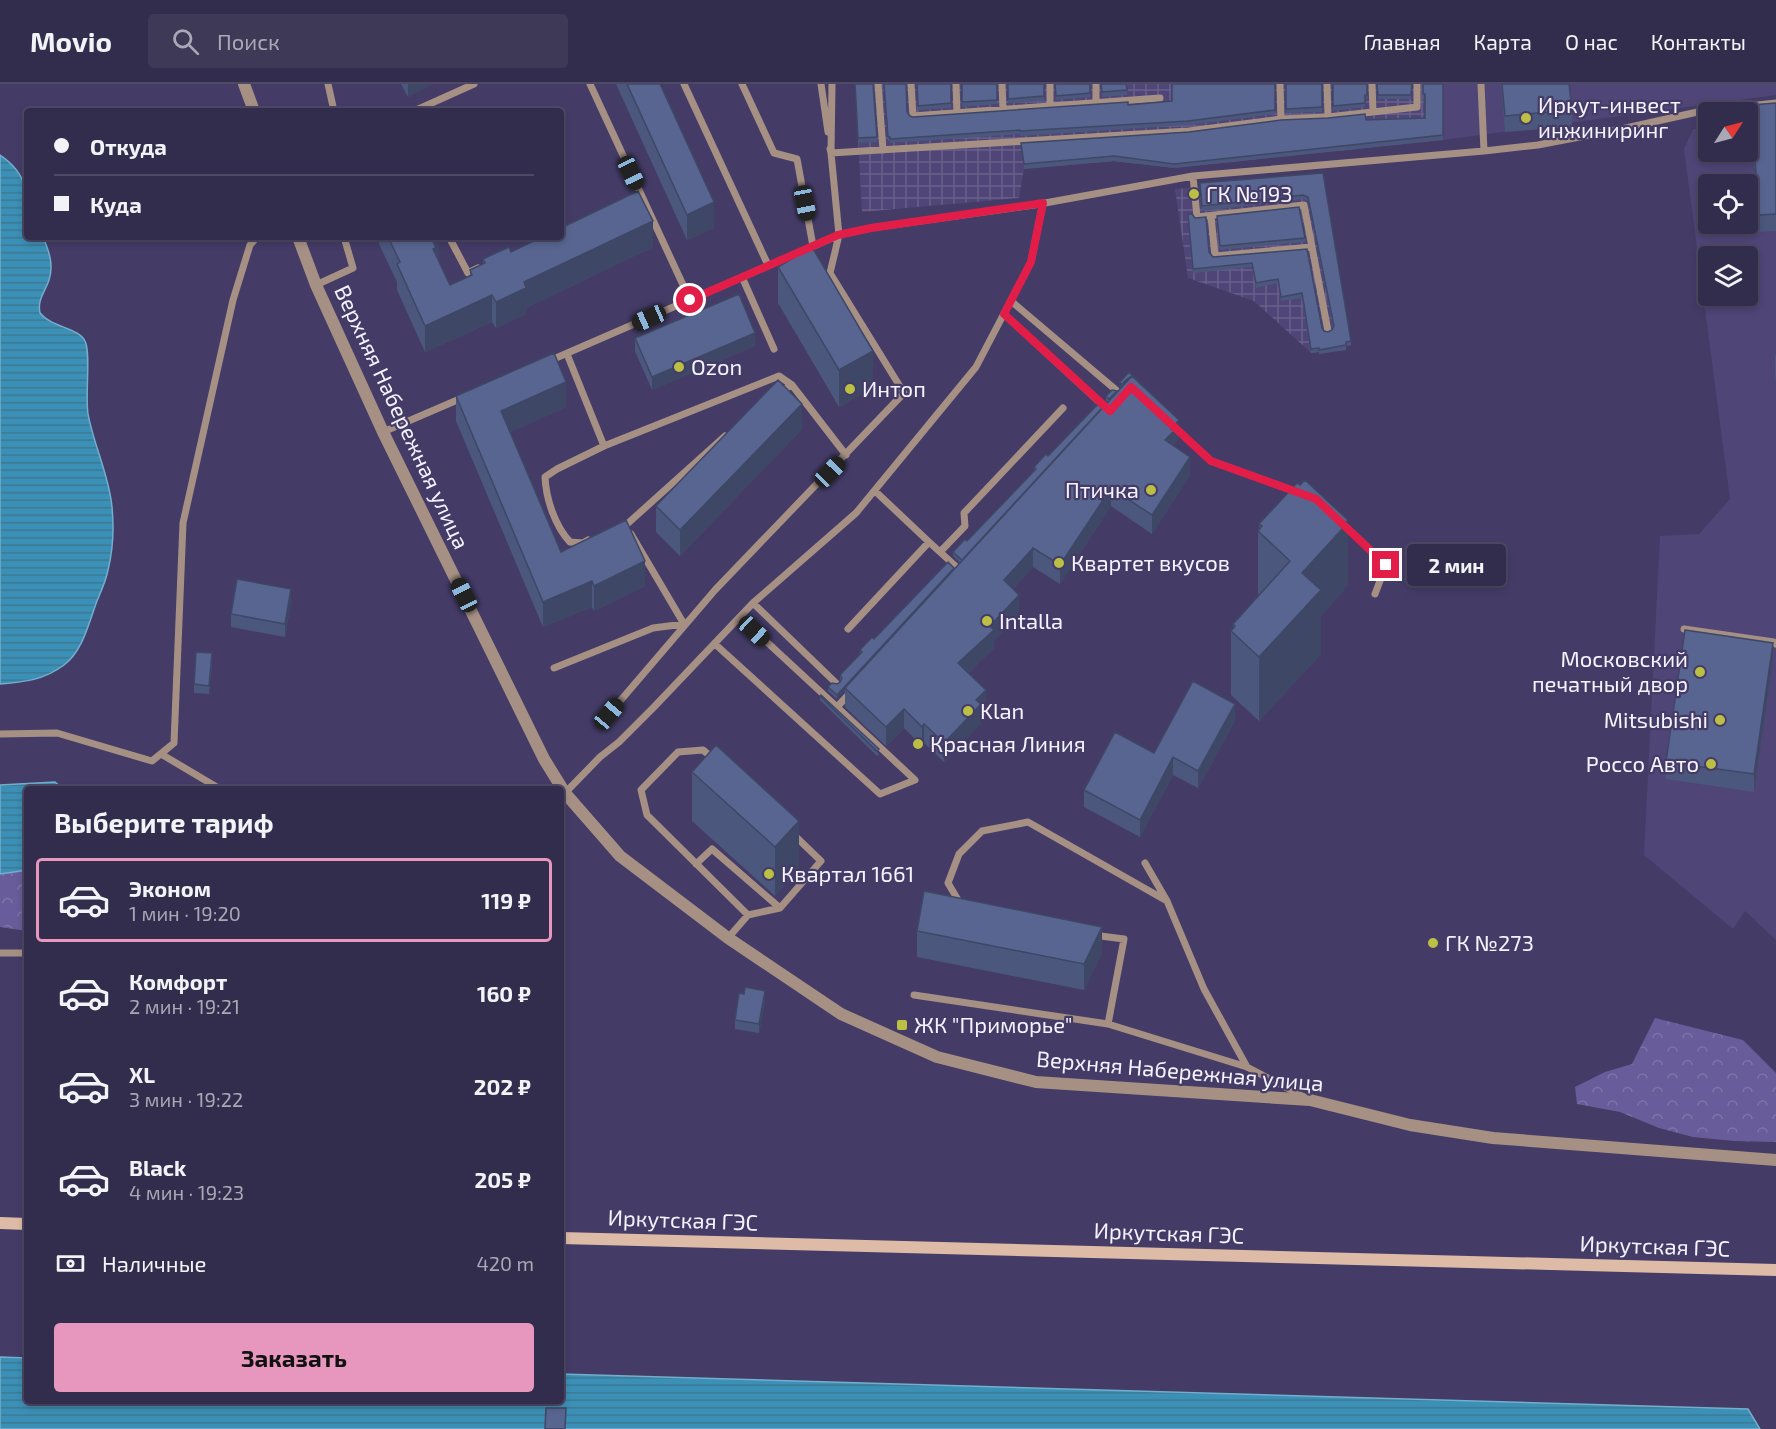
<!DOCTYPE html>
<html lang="ru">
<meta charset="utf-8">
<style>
body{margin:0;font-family:"Exo 2",sans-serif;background:#3e3957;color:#f1f3f6;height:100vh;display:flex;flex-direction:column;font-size:22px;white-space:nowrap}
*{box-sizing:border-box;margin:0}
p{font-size:20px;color:#a9a8b6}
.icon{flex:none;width:33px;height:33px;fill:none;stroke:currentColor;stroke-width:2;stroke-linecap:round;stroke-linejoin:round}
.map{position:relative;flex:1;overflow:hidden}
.sheet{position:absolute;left:24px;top:702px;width:540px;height:618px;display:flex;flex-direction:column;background:#332d4d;border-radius:6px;box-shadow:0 3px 9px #0003,0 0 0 2px #4e4965}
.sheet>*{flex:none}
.banner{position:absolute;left:24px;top:24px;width:540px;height:132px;border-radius:6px;box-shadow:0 3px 9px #0003,0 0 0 2px #4e4965;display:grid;align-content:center;height:132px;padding:0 30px;background:#332d4d}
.needle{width:39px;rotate:54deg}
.fabs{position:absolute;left:1698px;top:18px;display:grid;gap:12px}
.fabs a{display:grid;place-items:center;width:60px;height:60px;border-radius:6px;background:#332d4d;box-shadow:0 3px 9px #0003,0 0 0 2px #4e4965;font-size:30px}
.end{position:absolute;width:27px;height:27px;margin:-14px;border:8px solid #e11d48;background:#fff;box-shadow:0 0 0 3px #fff}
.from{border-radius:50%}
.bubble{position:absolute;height:42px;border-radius:6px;background:#332d4d;box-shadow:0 3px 9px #0003,0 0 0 2px #4e4965;font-size:20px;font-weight:700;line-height:42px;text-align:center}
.car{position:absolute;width:18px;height:36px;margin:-18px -9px;border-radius:8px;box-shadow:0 0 4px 2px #0007;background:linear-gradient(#222 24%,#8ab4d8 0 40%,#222 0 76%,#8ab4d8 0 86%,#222 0)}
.banner b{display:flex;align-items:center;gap:21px;height:57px;font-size:22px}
.banner b+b{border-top:2px solid #4e4965}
.banner i{width:15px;height:15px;background:#f1f3f6}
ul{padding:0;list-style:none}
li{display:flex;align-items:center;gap:18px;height:84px;margin:0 12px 9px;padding:0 18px;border:3px solid transparent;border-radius:6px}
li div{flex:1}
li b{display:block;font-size:22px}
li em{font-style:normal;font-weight:700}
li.on{border-color:#e797bd}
li>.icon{width:54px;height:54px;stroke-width:1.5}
h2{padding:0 30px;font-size:27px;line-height:72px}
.pay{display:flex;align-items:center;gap:15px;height:66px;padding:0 30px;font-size:22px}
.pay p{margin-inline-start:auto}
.action{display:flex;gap:12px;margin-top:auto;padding:12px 30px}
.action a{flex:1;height:69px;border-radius:6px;background:#e797bd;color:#111;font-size:24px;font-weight:700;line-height:69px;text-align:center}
header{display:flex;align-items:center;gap:36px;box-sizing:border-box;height:84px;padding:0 30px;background:#332d4d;border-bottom:2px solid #4e4965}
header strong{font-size:28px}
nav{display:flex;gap:33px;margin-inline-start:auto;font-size:21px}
.search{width:420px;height:54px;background:#3e3957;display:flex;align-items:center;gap:15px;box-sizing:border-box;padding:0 21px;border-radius:6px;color:#a9a8b6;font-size:22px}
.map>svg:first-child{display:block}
.built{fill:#4f4577;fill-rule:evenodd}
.industrial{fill:url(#industrial-grid)}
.forest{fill:url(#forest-crowns)}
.water{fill:url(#water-rules);stroke:#73aecc;stroke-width:1.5}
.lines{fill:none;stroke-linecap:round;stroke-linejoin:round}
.service{stroke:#a69084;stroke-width:7}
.minor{stroke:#a69084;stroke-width:12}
.secondary{stroke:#debba7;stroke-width:12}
.wall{fill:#4c577d}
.shaded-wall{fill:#3e4766}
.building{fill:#586591;stroke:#3e4766;stroke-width:1.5}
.route{stroke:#e11d48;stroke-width:8}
.poi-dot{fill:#bbc044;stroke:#443c67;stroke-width:2}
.labels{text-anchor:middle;stroke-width:4.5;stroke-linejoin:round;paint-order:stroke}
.poi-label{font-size:22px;fill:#f5f4fe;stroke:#443c67;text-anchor:start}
.street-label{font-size:22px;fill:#f5f4fe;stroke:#443c67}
</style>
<header>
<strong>Movio</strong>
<div class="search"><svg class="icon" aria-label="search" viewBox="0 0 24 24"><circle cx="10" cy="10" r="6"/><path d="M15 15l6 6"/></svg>Поиск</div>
<nav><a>Главная</a><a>Карта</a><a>О нас</a><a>Контакты</a></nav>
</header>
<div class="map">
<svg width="1776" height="1345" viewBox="0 0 1776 1345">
<defs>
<pattern id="industrial-grid" width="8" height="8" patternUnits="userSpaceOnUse" patternTransform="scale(1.5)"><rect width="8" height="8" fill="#4f4577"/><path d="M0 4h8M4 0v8" fill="none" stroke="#69608b"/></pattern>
<pattern id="forest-crowns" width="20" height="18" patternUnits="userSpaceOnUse" patternTransform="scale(1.5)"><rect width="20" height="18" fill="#685c9a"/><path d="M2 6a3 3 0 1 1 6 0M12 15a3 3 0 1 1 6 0" fill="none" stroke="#7e74a9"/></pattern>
<pattern id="water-rules" width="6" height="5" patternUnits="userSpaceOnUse" patternTransform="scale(1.5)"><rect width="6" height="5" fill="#3b90b7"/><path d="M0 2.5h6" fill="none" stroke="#407792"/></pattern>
</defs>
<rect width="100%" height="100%" fill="#443c67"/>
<!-- built -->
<path class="built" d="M1443,0h333v11l-333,45z
M1776,36v820l-31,-29 -12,18 -89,-74 16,-319 39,-2 31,-35 -46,-350 9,-20 15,-1v24h40v-29zM1708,100h40v40h-40zM1708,172h40v40h-40z"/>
<!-- industrial -->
<path class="industrial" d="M855,0h588v56l-269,28 -60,-7 -90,8 -5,29 -157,14z
M1323,93l28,168 -32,9v-2l-8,1 -57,-52 -66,-23 -13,-89z"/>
<!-- forest -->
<path class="forest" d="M27,786v61l-27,-4v-53z
M1655,934l88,22 33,33v69l-42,-1 -41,-4 -34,-9 -39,-16 -43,-8 -2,-17 30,-15 27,-8z"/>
<!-- water -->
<path class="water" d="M0,71c33,22 27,47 27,82h16c6,14 11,28 6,43 -4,12 -12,20 -9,33 11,14 39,15 45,28 6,12 0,55 3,73 6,32 21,61 24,93 2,21 1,43 -4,63 -2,11 -7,21 -11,31 -8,21 -14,50 -33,64 -20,15 -39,17 -64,19z
M55,698l8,7h-36v81l-27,4v-89z
M0,1273l27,1v43h534v-27l1187,35 12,20h-1760z"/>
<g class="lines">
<!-- service -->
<path class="service" d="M328,0l6,27
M590,0l100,216
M684,0l84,181
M742,0l32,69 23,6 16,87
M821,0l7,48
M832,0l-1,69 8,82 32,-7 163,-23 159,-29 291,-25 54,-6 88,-17 76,-17 74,-8
M878,0l5,66
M911,0l2,32 247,-18
M956,0l1,29
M1002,0l1,26
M1050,0v22
M1096,0v19
M1280,0l1,35
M1327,0l1,33
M1372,0l1,28
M1481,0l3,67
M414,27l60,-27
M830,65l1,4 358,-22 92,-12 47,-2 89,-10v-23
M1193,92l4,41 107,-12 24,126
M1211,132l4,40 96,-9
M449,153l19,36 10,-5
M742,193l32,72
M316,201l37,-17 -9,-31
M1011,217l105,89
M1004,230l106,98
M567,270l37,92 175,-70 13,9 54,70
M549,277l290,-126
M780,308l12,-7
M1172,341l39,36 86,31
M383,348l79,-34
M1343,440l43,41 -11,29
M621,443l5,-2 99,-89
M588,456l-5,3 -13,-1c-15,-16 -24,-43 -25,-65l12,-8 47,-23
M929,458l33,30
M940,468l25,-26 -1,-13 99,-105
M753,519l83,80
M740,533l97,90
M848,545l81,-87 -54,-51
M1684,545l90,13 2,2
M715,560l165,150 35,-14 -78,-73 13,-14
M554,584l99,-40 31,-4 -53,-90
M609,630l106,-124 189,-197 -74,-120 9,-38
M0,650l57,-1 95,28 22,-18 9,-220 50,-223 17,-55 7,-8
M161,670l59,35
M715,676l-12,-10 -25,2 -37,38 6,25 101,100
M565,709l35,-36 19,-15 35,-35 99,-104 103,-90 120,-146 55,-105 12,-59
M1145,779l22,38 37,88 43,78
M696,780l16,-15 68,59
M961,821l-13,-22 11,-29 23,-23 46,-9 139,79
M1093,851l31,4 -16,85
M728,854l20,-23 32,-7 41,-47 -28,-27
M0,869h27
M914,911l194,29 139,43 57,30"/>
<!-- minor -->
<path class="minor" d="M244,0l10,27
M298,153l18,48 67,147 161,327 21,34 55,63 108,82 113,76 96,43 99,25 274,18 100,25 83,13 283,22"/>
<!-- secondary -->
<path class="secondary" d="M0,1139l27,1
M561,1154l1215,32"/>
</g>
<!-- wall -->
<path class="wall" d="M401,0h31l-24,13z
M616,0h44l54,144 -27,12z
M855,0l22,53v5l-19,1z
M884,0l26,32 3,1 215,-12 44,-4 103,-17v30l-87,11 -168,11v-2l-130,9v-2h-2z
M917,0h34v24l-33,2z
M962,0h35v20l-35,3z
M1008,0h36v17l-36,2z
M1055,0h35v13l-34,3z
M1101,0h25l1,11 -25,2z
M1286,0h36v28l-36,1z
M1333,0h34v15h-2v8l-32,4z
M1377,0h35l-1,15h-33z
M1423,0h20v56l-269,28 -60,-7 -90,8 -3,-26 345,-23 59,-2v-19h-2z
M1501,0h68l3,26v17l-67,5z
M1776,19v128l-17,1 -8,-110v-17z
M1323,89l28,172 -5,1v4l-27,4v-2l-8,1 -9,-55 -21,3 -3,-18 -22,5 -4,-21 -59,6 -5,-59 21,38 4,5 94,-8 15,79 2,3 4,1 4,-2 1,-3 -25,-126 -5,-2 -101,12 -2,-24z
M1217,136l88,18v4l-85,8z
M379,153h60v20l-2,1 13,27 20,-10v-5l13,-6v-5l28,-7 142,-5 -127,61v6l-30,14 -4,-6 -67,30 -28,-62v-8l-18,-38z
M778,183l95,120 -34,20 -61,-104z
M635,254l120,8 -103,44 -17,-39z
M1775,271h1v29l-1,-12z
M1120,298l25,7 34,50 -5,5v2l16,29 -38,59 -41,-28 -51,78 -27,-17 -20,22 6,25 -25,27v7l-26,25 18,36 -5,5v9l-37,39 -20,-19 -2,3 -18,-18 -18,18 -41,-39v-17l-8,9 -9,-8v-4l12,-5v-7l20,-21v-4l14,-11 80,-70 6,-6 -7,-7v-4l14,-11 67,-69v-5l14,-11 60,-54 -2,-1v-5l11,-3 4,-5z
M456,312l110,11 -56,25 51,120 84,34 -51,25 -2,-4 -49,20 -87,-206z
M802,345l-122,127 -24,-24v-26z
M1259,440l89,60 -4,4v2l-23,26v38l-62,67 -28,-26v-64l2,-2v-5l26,-29 -1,-1v-63l1,-2z
M291,518l-6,35 -54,-10v-13z
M1773,576l-19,132 -88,-13v-17z
M212,578l-3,32 -15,-1v-9z
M820,612l59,58 -2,2 -57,-56z
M1235,637l-37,67 -25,-13 -33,62 -56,-30v-17l70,-37z
M716,661l83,124 -24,27 -83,-75v-49z
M917,847l185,21 -18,38 -167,-33z
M765,916l-6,33 -24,-4v-9z"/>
<!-- shaded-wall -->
<path class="shaded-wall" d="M408,0h24l-24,13z
M714,118v26l-27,12v-25z
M653,137v26l-127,61v6l-30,14v-26l28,-20z
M430,153h9v20l-3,2v15z
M492,211v27l-67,30v-26z
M755,249v13l-103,44v-13z
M873,267v36l-34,20v-37z
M566,298v25l-65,29v-25z
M802,320v25l-122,127v-26z
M1179,336v19l-5,5v6l-9,-10 6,-11z
M1190,373v18l-38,59v-19z
M1111,404v18l-51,78v-19z
M1348,436v64l-4,4v2l-23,26v38l-62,67v-64l43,-84z
M1033,464v19l-29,32v-19z
M645,477v25l-51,25v-25z
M954,484v4l-109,116v2l-8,9v-4z
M592,497v26l-49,20v-25z
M291,505v13l-6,35v-13z
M1019,511v19l-25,27v7l-36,34v-19l32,-37z
M1773,559v17l-19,132v-18z
M986,606v19l-5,5v9l-37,39v-19l32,-43z
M1235,620v17l-37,67v-17z
M904,625v19l-18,18v-19z
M924,640v19l-2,3v-19z
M1173,673v18l-33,62v-17z
M799,737v48l-24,27v-49z
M1102,843v25l-18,38v-26z
M765,907v9l-6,33v-9z"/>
<!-- building -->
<path class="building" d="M627,0h33l54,118 -27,13z
M855,0h18l4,53 -19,1z
M884,0h22l1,28 3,4 3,1 215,-15v3l44,-4v-17h103v26l-87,11 -168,10v-1l-130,9v-2h-2z
M917,0h34v19l-33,3z
M962,0h35v16l-35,2z
M1008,0h36v12l-36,3z
M1055,0h35v9l-34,3z
M1101,0h25l1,6 -25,2z
M1286,0h36v23l-36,2z
M1333,0h34v11h-2v8l-32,3z
M1377,0h35l-1,11h-33z
M1423,0h20v51l-269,29 -60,-8 -90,8 -3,-21 168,-11 92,-12 47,-2 37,-4 1,6 59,-2v-24h-2z
M1502,0h67l3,26 -67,6z
M1776,19v111l-17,1 -8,-110z
M1323,89l28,168 -5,1v3l-27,5v-2l-8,1 -9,-56 -21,4 -3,-18 -22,4 -4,-20 -59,6 -5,-55h4l3,4 11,-1 3,35 4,5 94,-8 15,79 2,3 4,1 4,-2 2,-4 -26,-129 -5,-2 -101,11 -2,-23z
M638,107l15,30 -129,61 2,6 -30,14 -4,-7 -67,31 -28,-62 3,-2 -12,-25h43l5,11 -3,1 17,36 22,-10 -2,-5 15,-7 -2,-4 26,-12 2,5 31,-15h19v-9z
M1299,123l6,31 -85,8 -3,-30z
M812,163l61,104 -34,19 -61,-103z
M739,210l16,39 -103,44 -17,-39z
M554,269l12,29 -65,29 60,141 65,-32 19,41 -51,25 -2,-5 -49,21 -87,-206z
M1129,288l16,16 -13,-12 -5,3 -6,6 -1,-3z
M1132,292l47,44 -8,9 3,2 -9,9 25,17 -38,58 -41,-27 -51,77 -27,-17 -29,32 15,15 -29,31 4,4 -36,33 28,27 -10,10 5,4 -37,39 -20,-19 -2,3 -18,-18 -18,18 -41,-39z
M778,296l24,24 -122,126 -24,-24z
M1112,306l5,1 -8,8 -3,-3z
M1098,320l4,4 -140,152 -7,-6 -2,-2 12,-13 2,2 69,-72 -2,-2 12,-13 2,2z
M1305,396l43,40 -5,5 1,2 -42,46 19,17 -62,67 -28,-26 4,-5 -2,-2 57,-63 -32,-30 4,-5 -3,-2 38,-41 3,2z
M948,478l6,6 -117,127 -9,-8 4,-4 5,1 3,-2 2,-4 -2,-3 22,-23 -2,-2 12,-13 2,2z
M237,495l54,10 -6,35 -54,-10z
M1685,546l88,13 -19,131 -88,-12z
M196,568l16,1 -3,33 -15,-2z
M1193,597l42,23 -37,67 -25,-14 -33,63 -56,-30 31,-58 39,21z
M821,611l58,54 -2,2 -57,-55z
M716,661l83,76 -24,26 -83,-75z
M924,807l178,36 -18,37 -167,-33z
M745,903l20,4 -6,33 -24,-4 4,-27 5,1z
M546,1324h20l-1,21h-20z"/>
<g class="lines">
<!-- route -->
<path class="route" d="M690,216l148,-65 33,-7 172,-25 -12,59 -27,52 106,97 21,-24 80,74 105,38 70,66"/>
</g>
<!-- markers -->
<g class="poi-dot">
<circle cx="1526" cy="34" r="6"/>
<circle cx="1194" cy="110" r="6"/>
<circle cx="679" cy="283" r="6"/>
<circle cx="850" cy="305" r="6"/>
<circle cx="1151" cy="406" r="6"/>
<circle cx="1059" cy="479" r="6"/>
<circle cx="987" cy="537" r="6"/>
<circle cx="1700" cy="588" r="6"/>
<circle cx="968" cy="627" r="6"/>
<circle cx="1720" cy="636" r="6"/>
<circle cx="918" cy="660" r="6"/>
<circle cx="1711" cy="680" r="6"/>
<circle cx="769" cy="790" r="6"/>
<circle cx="1433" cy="859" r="6"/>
<rect x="896" y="935" width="12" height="12" rx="3"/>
</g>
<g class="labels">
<!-- poi labels -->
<g class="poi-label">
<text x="1538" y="29">Иркут-инвест<tspan x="1538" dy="25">инжиниринг</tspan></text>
<text x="1206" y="118">ГК №193</text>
<text x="691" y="291">Ozon</text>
<text x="862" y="313">Интоп</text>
<text x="1139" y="414" text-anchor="end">Птичка</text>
<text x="1071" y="487">Квартет вкусов</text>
<text x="999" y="545">Intalla</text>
<text x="1688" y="583" text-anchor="end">Московский<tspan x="1688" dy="25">печатный двор</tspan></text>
<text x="980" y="635">Klan</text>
<text x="1708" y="644" text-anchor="end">Mitsubishi</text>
<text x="930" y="668">Красная Линия</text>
<text x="1699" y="688" text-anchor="end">Россо Авто</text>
<text x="781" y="798">Квартал 1661</text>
<text x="1445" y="867">ГК №273</text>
<text x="914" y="949">ЖК "Приморье"</text>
</g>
<!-- street labels -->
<g class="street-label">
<text transform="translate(402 333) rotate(65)" y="8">Верхняя Набережная улица</text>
<text transform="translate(1180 987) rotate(5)" y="8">Верхняя Набережная улица</text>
<text transform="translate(683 1136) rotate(2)" y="8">Иркутская ГЭС</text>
<text transform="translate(1169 1149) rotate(2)" y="8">Иркутская ГЭС</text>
<text transform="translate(1655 1162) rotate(2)" y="8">Иркутская ГЭС</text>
</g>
</g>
</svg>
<div class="fabs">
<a><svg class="needle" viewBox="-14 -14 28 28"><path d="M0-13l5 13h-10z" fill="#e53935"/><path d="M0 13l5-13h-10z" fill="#a9a8b6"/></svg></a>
<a><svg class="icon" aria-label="locate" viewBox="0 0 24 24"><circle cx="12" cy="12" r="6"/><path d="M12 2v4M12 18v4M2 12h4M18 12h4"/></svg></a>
<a><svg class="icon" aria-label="layers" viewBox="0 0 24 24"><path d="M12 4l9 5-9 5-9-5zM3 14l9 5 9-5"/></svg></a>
</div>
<i class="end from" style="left:690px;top:216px"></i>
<i class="end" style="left:1386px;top:481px"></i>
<div class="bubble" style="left:1407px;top:460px;width:99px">2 мин</div>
<i class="car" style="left:631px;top:89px;rotate:155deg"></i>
<i class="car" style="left:805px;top:119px;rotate:169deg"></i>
<i class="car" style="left:649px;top:234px;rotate:246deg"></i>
<i class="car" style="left:830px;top:388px;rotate:44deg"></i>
<i class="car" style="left:464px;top:511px;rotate:334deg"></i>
<i class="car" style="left:754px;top:547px;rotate:133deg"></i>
<i class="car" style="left:609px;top:630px;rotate:40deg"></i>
<div class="banner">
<b><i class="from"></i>Откуда</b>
<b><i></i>Куда</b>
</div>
<section class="sheet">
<h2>Выберите тариф</h2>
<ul>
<li class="on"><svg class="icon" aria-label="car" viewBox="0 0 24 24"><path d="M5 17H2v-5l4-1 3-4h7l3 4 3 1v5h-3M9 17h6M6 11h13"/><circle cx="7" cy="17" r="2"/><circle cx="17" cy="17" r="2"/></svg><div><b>Эконом</b><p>1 мин · 19:20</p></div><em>119 ₽</em></li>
<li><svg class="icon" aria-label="car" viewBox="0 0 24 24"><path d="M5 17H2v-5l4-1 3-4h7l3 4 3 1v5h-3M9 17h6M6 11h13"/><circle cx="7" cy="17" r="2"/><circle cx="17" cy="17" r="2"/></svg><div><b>Комфорт</b><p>2 мин · 19:21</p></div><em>160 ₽</em></li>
<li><svg class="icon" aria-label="car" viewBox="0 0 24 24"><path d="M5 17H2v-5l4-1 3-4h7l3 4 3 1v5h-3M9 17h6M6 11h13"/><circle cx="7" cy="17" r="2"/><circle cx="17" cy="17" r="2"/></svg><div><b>XL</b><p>3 мин · 19:22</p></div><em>202 ₽</em></li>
<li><svg class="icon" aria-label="car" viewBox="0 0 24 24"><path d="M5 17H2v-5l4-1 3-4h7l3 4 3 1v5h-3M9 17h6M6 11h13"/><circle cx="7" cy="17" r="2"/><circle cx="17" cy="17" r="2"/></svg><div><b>Black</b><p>4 мин · 19:23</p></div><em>205 ₽</em></li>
</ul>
<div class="pay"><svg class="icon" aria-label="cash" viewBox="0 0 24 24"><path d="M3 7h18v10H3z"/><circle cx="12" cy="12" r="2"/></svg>Наличные<p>420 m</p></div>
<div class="action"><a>Заказать</a></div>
</section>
</div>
